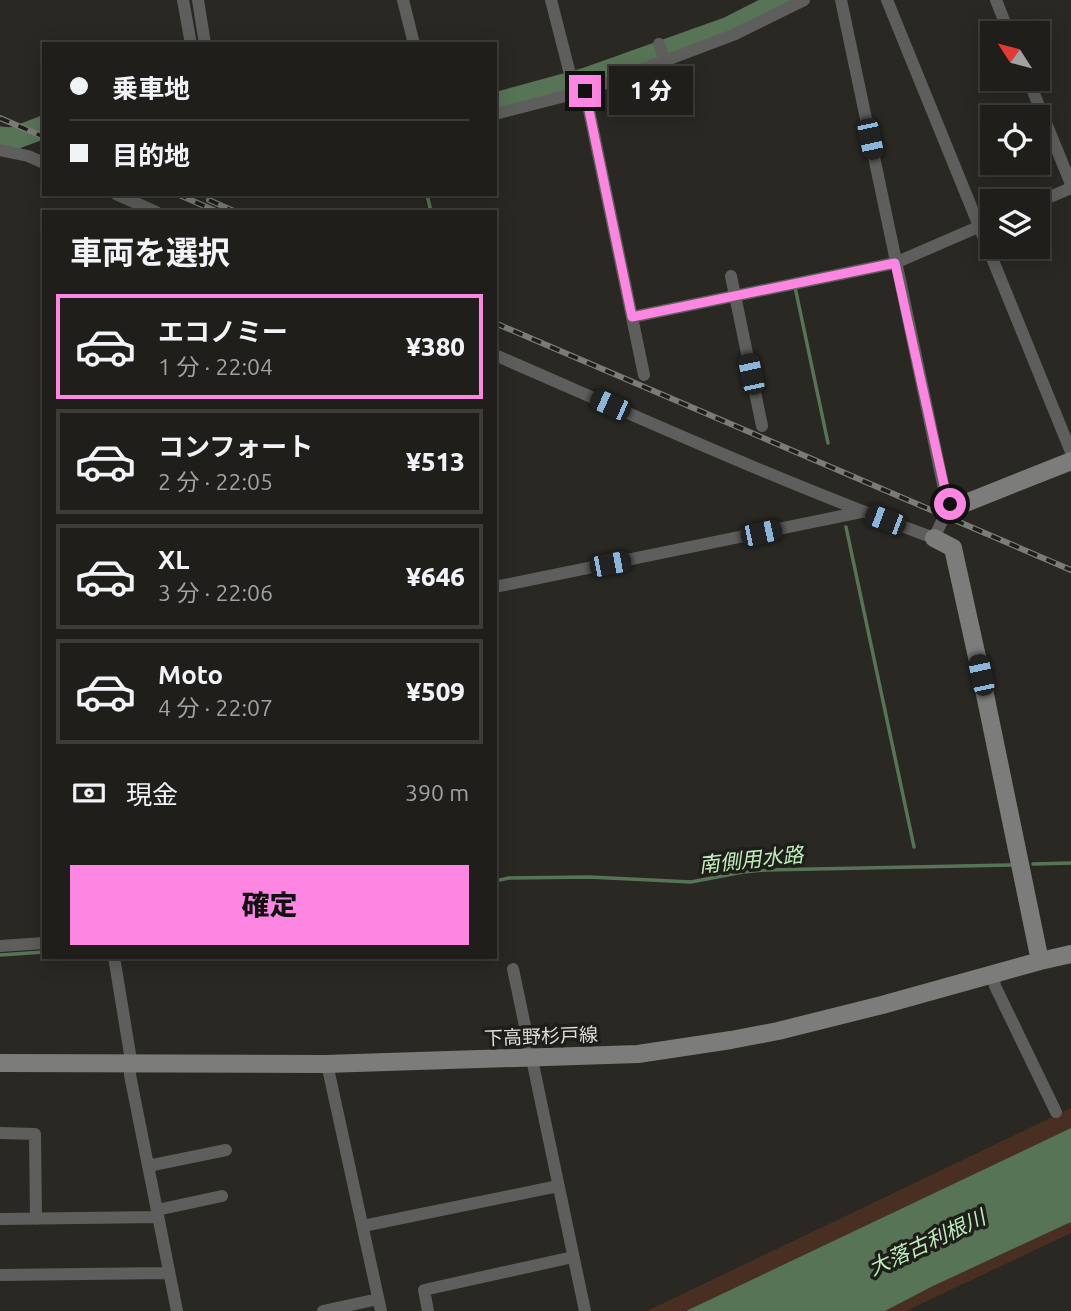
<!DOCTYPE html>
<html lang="ja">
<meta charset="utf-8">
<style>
body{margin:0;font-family:Ubuntu,"Noto Sans JP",sans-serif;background:#2c2b27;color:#f1f3f6;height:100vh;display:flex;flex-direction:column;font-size:26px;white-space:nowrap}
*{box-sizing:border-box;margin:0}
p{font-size:23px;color:#a1a2a2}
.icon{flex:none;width:38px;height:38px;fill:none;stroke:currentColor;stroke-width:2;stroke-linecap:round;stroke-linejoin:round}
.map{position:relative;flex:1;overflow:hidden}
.sheet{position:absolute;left:42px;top:210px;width:455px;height:749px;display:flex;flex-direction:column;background:#1f1e1a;border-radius:0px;box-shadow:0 4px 18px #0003,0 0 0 2px #3c3c39}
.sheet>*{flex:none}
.hud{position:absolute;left:42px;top:42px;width:455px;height:154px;border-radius:0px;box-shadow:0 4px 18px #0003,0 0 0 2px #3c3c39;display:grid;align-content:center;height:154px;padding:0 28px;background:#1f1e1a}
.needle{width:46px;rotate:306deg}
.controls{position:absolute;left:980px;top:21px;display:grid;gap:14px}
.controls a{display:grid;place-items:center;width:70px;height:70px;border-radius:0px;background:#1f1e1a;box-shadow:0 4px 18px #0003,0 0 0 2px #3c3c39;font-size:35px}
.end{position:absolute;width:32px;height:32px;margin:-16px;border:9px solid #fd86e2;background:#111;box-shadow:0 0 0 4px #111}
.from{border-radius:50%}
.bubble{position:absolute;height:49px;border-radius:0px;background:#1f1e1a;box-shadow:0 4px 18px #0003,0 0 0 2px #3c3c39;font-size:23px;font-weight:800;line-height:49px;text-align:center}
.car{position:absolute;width:21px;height:42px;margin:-21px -10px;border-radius:9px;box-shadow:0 0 5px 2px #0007;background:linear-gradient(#222 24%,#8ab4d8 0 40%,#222 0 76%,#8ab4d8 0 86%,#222 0)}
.hud b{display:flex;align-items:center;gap:24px;height:66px;font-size:26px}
.hud b+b{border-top:2px solid #3c3c39}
.hud i{width:18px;height:18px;background:#f1f3f6}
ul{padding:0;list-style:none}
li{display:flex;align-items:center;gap:21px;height:105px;margin:0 14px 10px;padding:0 14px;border:4px solid #3c3c39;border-radius:0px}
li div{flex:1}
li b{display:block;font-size:26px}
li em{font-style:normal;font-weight:800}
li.active{border-color:#fd86e2}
li>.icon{width:63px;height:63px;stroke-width:1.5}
h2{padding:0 28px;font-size:32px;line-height:84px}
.pay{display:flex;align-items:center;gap:18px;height:77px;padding:0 28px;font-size:26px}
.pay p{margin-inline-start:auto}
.cta{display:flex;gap:14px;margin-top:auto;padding:14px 28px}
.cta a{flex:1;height:80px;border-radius:0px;background:#fd86e2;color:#111;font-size:28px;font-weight:800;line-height:80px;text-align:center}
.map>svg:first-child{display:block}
.green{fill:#492f22}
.water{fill:#587457}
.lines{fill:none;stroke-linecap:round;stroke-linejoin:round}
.stream{stroke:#587457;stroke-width:3.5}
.river{stroke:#587457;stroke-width:23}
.street{stroke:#5e5f5c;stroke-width:12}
.secondary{stroke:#7c7d7a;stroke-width:18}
.rail-casing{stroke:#7b7b77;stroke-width:6}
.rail{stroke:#1f1e1a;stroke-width:3.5;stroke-dasharray:10;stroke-linecap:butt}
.route{stroke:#fd86e2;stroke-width:9}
.labels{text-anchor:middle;stroke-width:7;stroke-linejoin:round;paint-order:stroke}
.street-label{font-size:19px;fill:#dfdfdc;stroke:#1f1e1a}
.water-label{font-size:21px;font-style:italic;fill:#bcedba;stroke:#1f1e1a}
</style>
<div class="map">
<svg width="1071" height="1311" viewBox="0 0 1071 1311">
<rect width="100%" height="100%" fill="#292823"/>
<!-- green -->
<path class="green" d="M1071,1108v20l-385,183h-39z
M1071,1222v11l-165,78h-21l48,-25z"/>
<!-- water -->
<path class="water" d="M1071,1128v94l-138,64 -48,25h-199z"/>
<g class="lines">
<!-- stream -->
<path class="stream" d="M427,194l4,18
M795,287l33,156
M846,527l68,320
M495,850l1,16
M1033,864l38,-1
M495,881l14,-3 80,-1 102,5 52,-10 22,-2 246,-5
M0,955l44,-3"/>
<!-- river -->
<path class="river" d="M495,104l91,-25 143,-51 55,-28
M0,138l12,1 32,-12"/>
<!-- street -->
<path class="street" d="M183,0l8,44
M198,0l7,44
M403,0l11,44
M551,0l19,74
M841,0l104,494 5,10
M887,0l184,452
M996,0l13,33
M659,44l6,17
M1028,79l43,105
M585,91l59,284
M495,114l90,-23 148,-56 71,-35
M0,150l28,6 16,7
M116,194l40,18
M1038,202l33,-14
M731,276l31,150
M632,317l263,-54 97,-42
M495,355c145,63 290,129 439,183l16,-34
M495,587l366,-75
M0,946l44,-3
M114,957l16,97v21l47,236
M513,969l72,342
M993,974l2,12 61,126
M329,1064v9l52,238
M0,1133l35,1 1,85
M148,1166l78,-16
M157,1210l65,-14
M0,1219l158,-2
M363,1226l195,-40
M0,1275l169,-2
M323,1311l55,-12
M428,1311l-4,-21 149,-33"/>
<!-- secondary -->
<path class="secondary" d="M963,504l108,-43
M934,538l19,10 28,127 59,286
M0,1063l325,1 313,-10 93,-14 47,-9 104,-26 158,-44 31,-7"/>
<defs>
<path id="rail" d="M0,118l44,19
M177,194l41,18
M209,200l27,12
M495,323l576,247"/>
</defs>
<!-- rail casing -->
<use href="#rail" class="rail-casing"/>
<!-- rail -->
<use href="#rail" class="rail"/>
</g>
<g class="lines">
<!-- route -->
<path class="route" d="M585,91l47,226 263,-54 51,231 4,10"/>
</g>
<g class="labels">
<!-- street labels -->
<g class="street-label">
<text transform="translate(541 1036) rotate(-2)" y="7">下高野杉戸線</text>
</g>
<!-- water labels -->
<g class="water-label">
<text transform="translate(751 860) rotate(-6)" y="7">南側用水路</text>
<text transform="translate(927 1243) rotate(-25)" y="7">大落古利根川</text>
</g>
</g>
</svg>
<div class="controls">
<a><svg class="needle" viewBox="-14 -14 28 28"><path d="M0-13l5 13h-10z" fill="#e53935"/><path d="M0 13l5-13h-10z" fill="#a1a2a2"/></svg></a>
<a><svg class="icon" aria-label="locate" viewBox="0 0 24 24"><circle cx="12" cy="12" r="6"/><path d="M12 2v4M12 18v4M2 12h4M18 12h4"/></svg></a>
<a><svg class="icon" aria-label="layers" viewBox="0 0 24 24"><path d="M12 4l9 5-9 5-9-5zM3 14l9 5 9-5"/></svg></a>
</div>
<i class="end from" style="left:950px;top:504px"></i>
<i class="end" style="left:585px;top:91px"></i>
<div class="bubble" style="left:609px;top:66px;width:84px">1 分</div>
<i class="car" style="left:870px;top:139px;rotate:168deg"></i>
<i class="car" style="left:751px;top:374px;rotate:348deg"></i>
<i class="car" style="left:610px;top:405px;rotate:294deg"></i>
<i class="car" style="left:885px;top:520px;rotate:291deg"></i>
<i class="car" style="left:761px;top:533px;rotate:78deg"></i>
<i class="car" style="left:610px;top:564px;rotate:79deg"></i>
<i class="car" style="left:981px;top:675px;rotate:348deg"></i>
<div class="hud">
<b><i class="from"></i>乗車地</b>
<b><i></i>目的地</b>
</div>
<section class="sheet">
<h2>車両を選択</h2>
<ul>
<li class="active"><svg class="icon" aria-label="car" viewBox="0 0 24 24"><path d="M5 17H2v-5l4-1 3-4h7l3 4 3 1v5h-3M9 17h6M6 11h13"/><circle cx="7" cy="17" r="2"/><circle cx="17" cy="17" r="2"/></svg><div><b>エコノミー</b><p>1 分 · 22:04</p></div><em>¥380</em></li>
<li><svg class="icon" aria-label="car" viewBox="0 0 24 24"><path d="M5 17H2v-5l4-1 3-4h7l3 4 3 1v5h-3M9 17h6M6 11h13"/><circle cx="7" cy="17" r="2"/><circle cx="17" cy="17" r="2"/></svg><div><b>コンフォート</b><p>2 分 · 22:05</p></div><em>¥513</em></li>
<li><svg class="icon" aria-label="car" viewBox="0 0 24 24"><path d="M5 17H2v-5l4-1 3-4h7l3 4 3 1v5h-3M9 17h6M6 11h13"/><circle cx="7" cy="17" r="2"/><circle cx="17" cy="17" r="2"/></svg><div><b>XL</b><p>3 分 · 22:06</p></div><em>¥646</em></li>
<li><svg class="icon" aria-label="car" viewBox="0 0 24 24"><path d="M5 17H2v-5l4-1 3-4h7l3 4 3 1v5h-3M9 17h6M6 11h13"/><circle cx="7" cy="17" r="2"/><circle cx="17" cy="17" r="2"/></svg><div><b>Moto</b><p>4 分 · 22:07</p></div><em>¥509</em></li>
</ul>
<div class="pay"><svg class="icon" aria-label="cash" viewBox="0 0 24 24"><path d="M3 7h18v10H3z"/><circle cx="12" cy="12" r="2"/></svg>現金<p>390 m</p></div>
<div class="cta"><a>確定</a></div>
</section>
</div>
